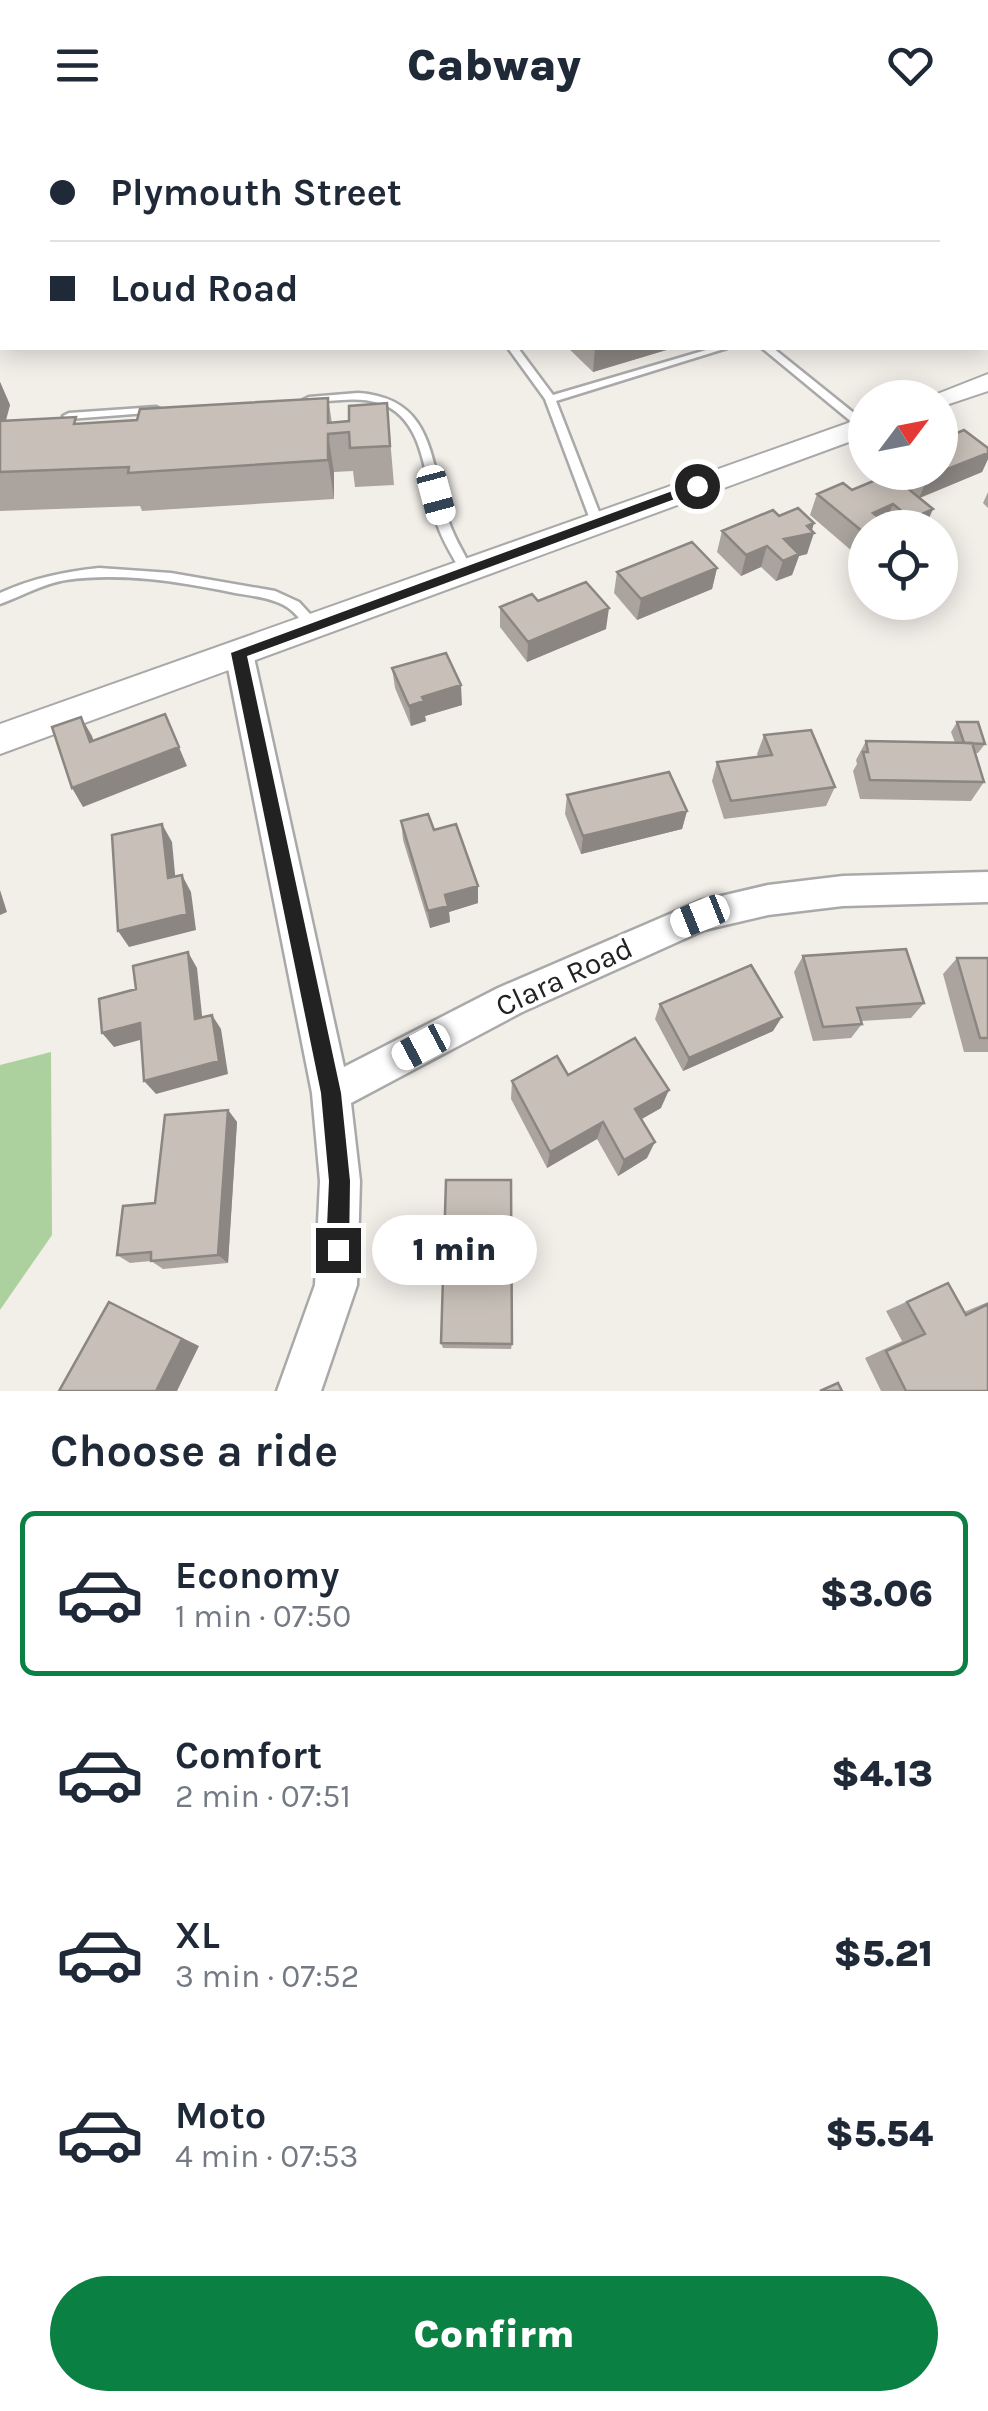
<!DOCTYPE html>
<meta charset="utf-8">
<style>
body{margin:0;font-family:Karla,sans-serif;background:#f6f6f7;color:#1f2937;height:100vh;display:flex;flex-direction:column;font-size:38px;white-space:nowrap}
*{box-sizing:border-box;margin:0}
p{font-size:32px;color:#747a83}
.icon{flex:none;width:55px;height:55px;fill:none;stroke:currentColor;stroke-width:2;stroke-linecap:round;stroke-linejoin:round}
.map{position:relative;height:1261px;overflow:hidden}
.panel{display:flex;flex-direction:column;background:#fff;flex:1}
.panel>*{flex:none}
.top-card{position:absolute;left:0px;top:0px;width:990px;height:220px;box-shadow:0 5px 25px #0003;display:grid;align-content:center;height:220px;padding:0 50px;background:#fff}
.needle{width:65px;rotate:58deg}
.controls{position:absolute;left:848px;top:250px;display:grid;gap:20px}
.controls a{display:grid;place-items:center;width:110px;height:110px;border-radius:50%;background:#fff;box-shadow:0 5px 25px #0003;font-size:50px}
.end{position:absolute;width:45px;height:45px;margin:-22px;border:12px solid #222;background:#fff;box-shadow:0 0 0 5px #fff}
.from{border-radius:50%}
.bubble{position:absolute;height:70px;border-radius:35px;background:#fff;box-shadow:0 5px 25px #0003;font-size:32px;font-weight:800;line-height:70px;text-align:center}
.car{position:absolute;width:30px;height:60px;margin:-30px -15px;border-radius:12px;box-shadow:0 0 8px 2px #0007;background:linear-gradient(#fff 24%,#345 0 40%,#fff 0 76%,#345 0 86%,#fff 0)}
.top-card b{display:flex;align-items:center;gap:35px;height:95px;font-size:38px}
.top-card b+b{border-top:2px solid #e0e1e3}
.top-card i{width:25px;height:25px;background:#1f2937}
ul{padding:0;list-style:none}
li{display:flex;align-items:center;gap:30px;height:165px;margin:0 20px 15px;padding:0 30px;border:5px solid transparent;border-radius:15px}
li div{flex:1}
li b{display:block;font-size:38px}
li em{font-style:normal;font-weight:800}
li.current{border-color:#0b8043}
li>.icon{width:90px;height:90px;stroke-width:1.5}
h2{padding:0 50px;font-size:45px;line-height:120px}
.cta{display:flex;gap:20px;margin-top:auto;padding:20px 50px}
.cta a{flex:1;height:115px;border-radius:60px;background:#0b8043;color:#fff;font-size:40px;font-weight:800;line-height:115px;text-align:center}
header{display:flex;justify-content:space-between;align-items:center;height:130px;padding:0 50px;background:#fff;font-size:45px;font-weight:800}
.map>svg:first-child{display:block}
.forest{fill:#add19e}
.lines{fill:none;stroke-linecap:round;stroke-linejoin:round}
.service-casing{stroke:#a9a9a9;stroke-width:5}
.minor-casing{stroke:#a9a9a9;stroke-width:5}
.tertiary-casing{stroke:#a9a9a9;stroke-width:4}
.secondary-casing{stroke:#707d05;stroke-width:6}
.service{fill:#fff;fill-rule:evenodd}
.minor{fill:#fff;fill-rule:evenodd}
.tertiary{fill:#fff;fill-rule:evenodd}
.secondary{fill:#f7fabf;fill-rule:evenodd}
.wall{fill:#aba49e}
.shaded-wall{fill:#8b8681}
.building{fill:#c7bfb8;stroke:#8b8681;stroke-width:2.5}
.route{fill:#222}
.labels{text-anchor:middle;stroke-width:8;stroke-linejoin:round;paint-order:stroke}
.street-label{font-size:30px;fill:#222;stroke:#fff}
</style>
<header><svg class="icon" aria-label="menu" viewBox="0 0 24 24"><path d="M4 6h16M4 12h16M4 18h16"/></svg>Cabway<svg class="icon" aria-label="heart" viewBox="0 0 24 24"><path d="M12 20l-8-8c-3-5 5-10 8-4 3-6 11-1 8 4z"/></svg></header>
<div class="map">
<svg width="988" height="1261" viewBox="0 0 988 1261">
<rect width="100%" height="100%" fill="#f2efe9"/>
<!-- forest -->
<path class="forest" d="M51,922l1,183 -52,75v-245z"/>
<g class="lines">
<defs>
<path id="service" d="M508,218h10l35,47 160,-47h14l-171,53 47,121 -6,4 -6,-4 -46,-123z
M762,218h11l92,74v7l-6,-1z
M358,263c74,5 72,63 88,120 6,21 17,39 27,57l-1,3h-10c-9,-16 -19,-31 -25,-49 -12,-39 -10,-106 -58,-121 -21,-7 -48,-2 -70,0l-6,-3 6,-3z
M156,277l6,3 -2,2 -91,7 -6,-3 6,-3z
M99,438l72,5 104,18 24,11 22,24 -2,3h-10c-7,-7 -13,-16 -22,-22 -15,-9 -34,-11 -52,-14 -55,-11 -113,-21 -169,-13 -24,4 -44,16 -66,24v-11c33,-15 63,-21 99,-25z"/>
<path id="minor" d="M239,513l10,3 4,7 91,414 154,-79 202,-87 68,-16 75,-9 145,-4v30l-145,4 -75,9 -64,15 -182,82 -171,91 9,78 -3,104 -36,106h-44l38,-106 5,-104 -8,-88 -87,-440 4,-7z"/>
<path id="tertiary" d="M988,244v17l-48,16v-9h-13z
M865,287v19l-865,318v-30z"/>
<path id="secondary" d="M945,0h23l1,2h-23z"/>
</defs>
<!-- service casing -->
<use href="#service" class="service-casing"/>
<!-- minor casing -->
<use href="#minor" class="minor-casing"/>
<!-- tertiary casing -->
<use href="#tertiary" class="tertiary-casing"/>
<!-- secondary casing -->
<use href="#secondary" class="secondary-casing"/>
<!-- service -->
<use href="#service" class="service"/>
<!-- minor -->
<use href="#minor" class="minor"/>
<!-- tertiary -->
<use href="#tertiary" class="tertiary"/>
<!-- secondary -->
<use href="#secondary" class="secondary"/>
</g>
<!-- wall -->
<path class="wall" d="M894,0h33l-1,2h-31z
M568,218h105l-80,24z
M0,252l10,23 -4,16 73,3 58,-4 191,-22 4,25 17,-2 38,-18 7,82 -39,2 -2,-16 -19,1v27l-192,12 -2,-5 -140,5z
M988,318v11l-6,13 -62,26 5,30h-38l-3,-2 -31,26 -43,-37 7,-21 35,-4 41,-13 1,-5h46z
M988,362v16l-5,-5z
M779,386l33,15 -5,23 -8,2 -7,19 -16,6 -15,-14 -20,9 -24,-24 5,-21z
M717,438l-5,21 -75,31 -23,-27 3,-21z
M538,471l68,28 -79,33 -27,-35v-20z
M392,538l70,37 -37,11 1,5 -15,5 -16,-38z
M957,592l28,22 -7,9h-3l9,29 -13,19 -111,-2 -7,-28 4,-7 -1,-4 10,-19 89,2 -4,-11z
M764,605l71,52 -9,19 -102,13 -12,-38 5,-19 41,-6 -1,-2z
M567,665l120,16 -5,18 -101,25 -16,-40z
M401,691l33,9 44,73 -29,9 1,10 -20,6 -27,-88z
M803,826l121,47 -13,15 -50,3 1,3 -11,14 -38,3 -19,-69z
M957,828h31v94h-24l-21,-78z
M660,874l113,27 -90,40 -28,-52z
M568,945l93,33 -20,11 6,39 -29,18 -21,-37 -50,29 -36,-69 1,-18z
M228,980l9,12 -9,141 -65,6 -12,-8 -21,2 -13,-8z
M948,1153l16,29 24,-10v89h-107l-16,-33 37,-17 -16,-30z
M441,1213l71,1 -1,5 -68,-1z"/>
<!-- shaded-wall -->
<path class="shaded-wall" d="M595,218h78l-80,24z
M0,252l10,23 -10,34z
M328,304l6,38v27l-6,-39z
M988,323v6l-6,13 -63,26 9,-21z
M893,374l-9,22 -3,1 -13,1 5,-15z
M933,379l-8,19h-18l4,-9z
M814,393l-3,11 3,-1 -7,21 -8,2 -7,19 -16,6 7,-20 1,-22z
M865,400v17l-12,5 9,-21z
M767,416l-6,21 -20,9 5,-21z
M717,438l-5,21 -75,31 4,-21z
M609,478l-3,21 -79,33 1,-20z
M461,555l1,20 -37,11 1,5 -15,5 -2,-20 13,-9z
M165,584l22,52 -104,41 -11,-19z
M81,587l11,19 9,25 -11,-19z
M687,681l-5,18 -101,25 2,-18z
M162,694l10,18 5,53 -9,-17z
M182,745l9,17 5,38 -67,17 -11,-16z
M478,756v17l-29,9 1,10 -20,6 -2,-17 17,-16z
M0,760l7,22 -7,3z
M188,822l9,16 7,66 -9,-15z
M212,885l9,14 7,45 -72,20 -12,-13z
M782,887l-9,14 -90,40 6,-13z
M140,893l11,14 -37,10 -12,-14z
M669,960l-8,18 -33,19 7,-18z
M228,980l9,12 -9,141 -10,-8z
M603,992l-6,17 -50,29 3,-16z
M655,1012l-8,16 -29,18 6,-16z
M109,1172l90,44 -22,45h-21z"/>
<!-- building -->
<path class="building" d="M328,268v25l21,-2v-15l38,-3 3,43 -40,2 -1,-16 -21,2v26l-200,13 1,-6 -129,5v-51l76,-4 -2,7 63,-4 3,-11z
M964,300l24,18v5l-48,19v-32z
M923,342h16l-11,5z
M890,344l43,35 -22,10 -18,-15 -20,9 10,8 -13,7h-5v2l-3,1 -45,-37 26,-11 9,7z
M798,378l16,15 -7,3 7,7 -30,6 15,15 -16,7 -16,-15 -21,9 -24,-24 51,-21 6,6z
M692,412l25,26 -76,31 -24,-27z
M586,452l23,26 -81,34 -28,-35 32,-13 6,7z
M446,523l15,32 -39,12 2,4 -15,5 -17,-38z
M165,584l14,33 -107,41 -20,-61 29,-10 9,25z
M957,592h21l7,22 -21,-1z
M811,600l24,57 -104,14 -14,-39 55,-7 -8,-20z
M866,611l106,2 12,39 -114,-2 -7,-28h5z
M669,642l18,39 -104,25 -16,-41z
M428,684l6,16 22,-6 22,62 -33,9 3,11 -20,5 -27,-90z
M162,694l6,54 14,-3 5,39 -69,17 -6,-96z
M906,819l18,54 -67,5 5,16 -39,3 -20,-71z
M188,822l7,67 17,-4 7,46 -75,20 -4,-58 -38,10 -3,-34 37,-10 -3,-23z
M957,828h31v80h-8z
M751,835l31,52 -93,41 -29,-54z
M635,908l34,52 -34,19 20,33 -31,18 -21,-38 -53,30 -38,-71 45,-25 11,19z
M228,980l-10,145 -67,6v-9l-34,3 6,-49 32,-3 10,-88z
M446,1050h65l1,164 -71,-1z
M948,1153l18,32 22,-11v87h-82l-20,-40 39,-17 -18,-32z
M109,1172l73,37 -26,52h-97z
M838,1253l4,8h-22z"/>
<!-- route -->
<path class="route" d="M697,352l6,4 -1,3 -455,167 94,437 9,88 -1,69 -4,8 -7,4 -8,-4 -4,-8 3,-69 -8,-88 -90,-440z"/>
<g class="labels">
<!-- street labels -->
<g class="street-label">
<text transform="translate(564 847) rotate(-25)" y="10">Clara Road</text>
</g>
</g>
</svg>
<div class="controls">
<a><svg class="needle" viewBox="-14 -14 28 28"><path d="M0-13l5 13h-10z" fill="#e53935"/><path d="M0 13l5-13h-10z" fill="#747a83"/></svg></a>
<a><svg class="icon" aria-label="locate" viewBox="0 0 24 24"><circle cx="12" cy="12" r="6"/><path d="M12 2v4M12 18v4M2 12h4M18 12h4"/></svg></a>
</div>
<i class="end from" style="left:697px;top:356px"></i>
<i class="end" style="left:338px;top:1120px"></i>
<div class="bubble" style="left:372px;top:1085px;width:165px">1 min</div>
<i class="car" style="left:436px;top:365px;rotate:165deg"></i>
<i class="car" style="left:700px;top:786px;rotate:248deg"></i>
<i class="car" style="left:421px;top:917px;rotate:242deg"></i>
<div class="top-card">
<b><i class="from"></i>Plymouth Street</b>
<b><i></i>Loud Road</b>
</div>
</div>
<section class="panel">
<h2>Choose a ride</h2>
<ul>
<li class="current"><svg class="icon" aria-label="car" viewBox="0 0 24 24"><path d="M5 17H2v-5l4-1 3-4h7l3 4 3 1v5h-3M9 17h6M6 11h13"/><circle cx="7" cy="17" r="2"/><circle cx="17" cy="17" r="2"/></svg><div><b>Economy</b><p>1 min · 07:50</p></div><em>$3.06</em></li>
<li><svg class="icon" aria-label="car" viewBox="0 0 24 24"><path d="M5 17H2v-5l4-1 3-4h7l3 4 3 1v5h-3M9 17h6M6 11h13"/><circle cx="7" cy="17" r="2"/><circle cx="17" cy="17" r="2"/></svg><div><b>Comfort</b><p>2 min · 07:51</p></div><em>$4.13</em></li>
<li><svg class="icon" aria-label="car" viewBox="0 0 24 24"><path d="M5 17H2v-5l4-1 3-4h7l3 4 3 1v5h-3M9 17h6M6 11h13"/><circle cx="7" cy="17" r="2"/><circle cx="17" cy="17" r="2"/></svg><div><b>XL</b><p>3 min · 07:52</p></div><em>$5.21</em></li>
<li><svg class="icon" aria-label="car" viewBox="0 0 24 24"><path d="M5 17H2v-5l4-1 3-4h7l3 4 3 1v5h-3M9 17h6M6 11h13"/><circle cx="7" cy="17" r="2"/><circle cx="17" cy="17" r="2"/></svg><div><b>Moto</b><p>4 min · 07:53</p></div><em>$5.54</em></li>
</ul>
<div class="cta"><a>Confirm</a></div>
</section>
